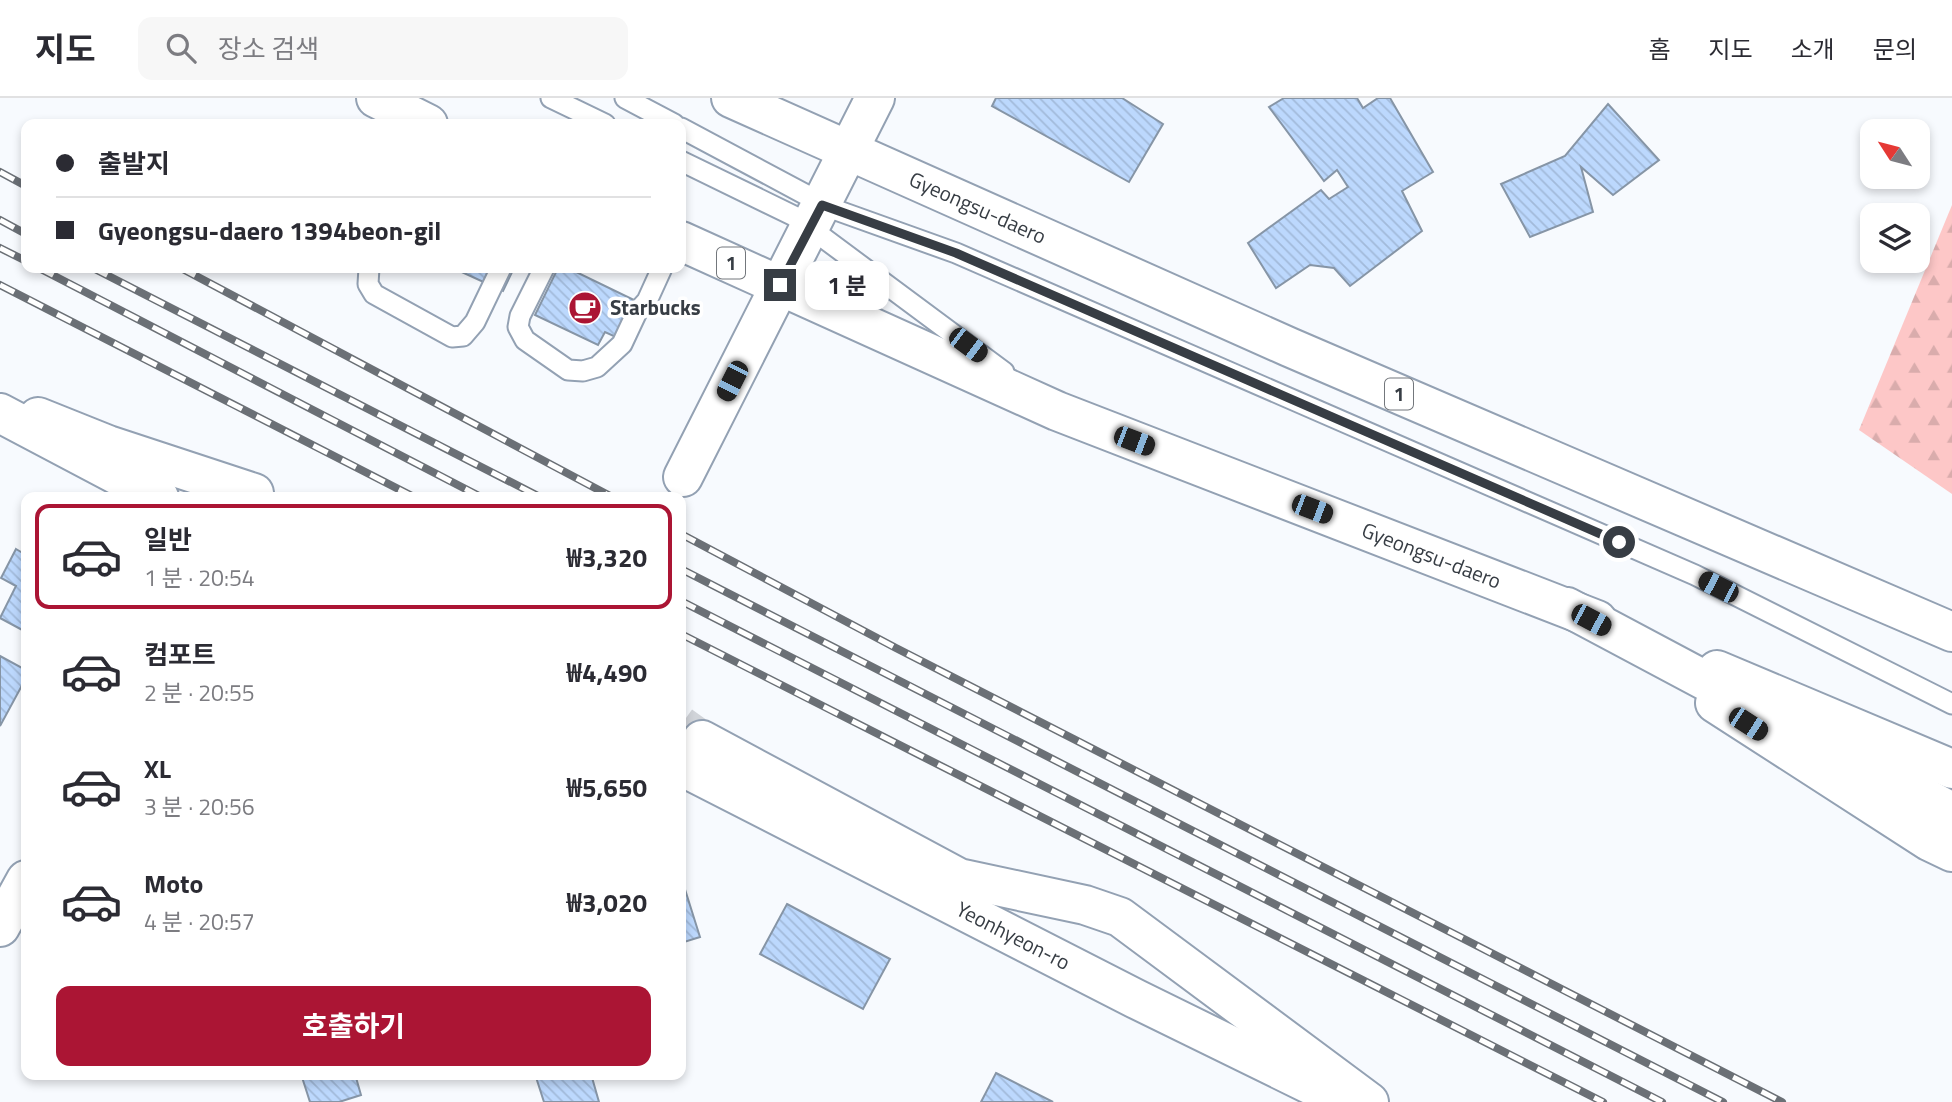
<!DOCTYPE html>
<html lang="ko">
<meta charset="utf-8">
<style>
body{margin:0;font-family:"Titillium Web","Noto Sans KR",sans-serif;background:#f7f7f7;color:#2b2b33;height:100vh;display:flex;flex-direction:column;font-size:26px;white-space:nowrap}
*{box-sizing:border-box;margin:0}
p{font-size:23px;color:#7c7c81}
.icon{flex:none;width:38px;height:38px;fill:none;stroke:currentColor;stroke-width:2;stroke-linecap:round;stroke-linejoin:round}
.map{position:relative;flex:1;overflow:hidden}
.drawer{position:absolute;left:21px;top:394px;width:665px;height:588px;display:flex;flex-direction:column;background:#fff;border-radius:14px;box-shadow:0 4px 10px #0003}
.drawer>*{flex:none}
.banner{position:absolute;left:21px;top:21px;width:665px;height:154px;border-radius:14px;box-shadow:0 4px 10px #0003;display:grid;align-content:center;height:154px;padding:0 35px;background:#fff}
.needle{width:46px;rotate:306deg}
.controls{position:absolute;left:1860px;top:21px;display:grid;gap:14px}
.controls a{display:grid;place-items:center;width:70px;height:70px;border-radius:14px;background:#fff;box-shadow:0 4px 10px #0003;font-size:35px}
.end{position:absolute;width:32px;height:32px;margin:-16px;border:9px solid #373d44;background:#fff;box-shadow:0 0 0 4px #fff}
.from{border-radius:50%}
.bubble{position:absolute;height:49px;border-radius:14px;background:#fff;box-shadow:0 4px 10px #0003;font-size:23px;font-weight:700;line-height:49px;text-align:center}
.car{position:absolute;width:21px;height:42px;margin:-21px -10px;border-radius:9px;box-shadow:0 0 5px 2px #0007;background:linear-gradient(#222 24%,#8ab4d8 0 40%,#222 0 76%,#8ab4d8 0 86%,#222 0)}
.banner b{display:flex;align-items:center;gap:24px;height:66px;font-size:26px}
.banner b+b{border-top:2px solid #e1e1e2}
.banner i{width:18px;height:18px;background:#2b2b33}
ul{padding:12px 0 0;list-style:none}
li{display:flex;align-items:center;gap:21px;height:105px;margin:0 14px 10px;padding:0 21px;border:4px solid transparent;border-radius:14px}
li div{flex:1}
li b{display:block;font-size:26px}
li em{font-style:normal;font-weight:700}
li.on{border-color:#ab1534}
li>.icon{width:63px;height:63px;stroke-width:1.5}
.cta{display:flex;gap:14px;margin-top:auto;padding:14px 35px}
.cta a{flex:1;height:80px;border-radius:14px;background:#ab1534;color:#fff;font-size:28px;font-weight:700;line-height:80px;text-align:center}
header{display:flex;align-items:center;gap:42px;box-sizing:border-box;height:98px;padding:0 35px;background:#fff;border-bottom:2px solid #e1e1e2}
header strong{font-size:33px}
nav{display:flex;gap:38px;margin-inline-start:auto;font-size:24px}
.search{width:490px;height:63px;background:#f7f7f7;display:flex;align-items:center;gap:18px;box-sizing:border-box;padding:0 24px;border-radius:14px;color:#7c7c81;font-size:26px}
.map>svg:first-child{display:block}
.forest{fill:url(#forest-firs)}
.building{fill:url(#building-back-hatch);stroke:#8695a6;stroke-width:2}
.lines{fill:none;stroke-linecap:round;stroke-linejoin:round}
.minor-tunnel{stroke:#d1d4d9;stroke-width:38;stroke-dasharray:38 19;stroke-linecap:butt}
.service-casing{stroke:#93a1b3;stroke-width:23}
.minor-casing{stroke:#93a1b3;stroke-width:42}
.tertiary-casing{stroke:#93a1b3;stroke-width:42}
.primary-casing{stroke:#93a1b3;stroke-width:42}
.motorway-casing{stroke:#93a1b3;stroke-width:42}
.service{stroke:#fff;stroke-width:19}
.minor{stroke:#fff;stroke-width:38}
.tertiary{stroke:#fff;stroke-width:38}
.primary{stroke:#fff;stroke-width:38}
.motorway{stroke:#fff;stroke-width:38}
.rail-casing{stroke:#6b7076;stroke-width:8}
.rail{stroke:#fff;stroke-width:5;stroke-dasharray:16;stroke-linecap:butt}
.route{stroke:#373d44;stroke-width:9}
.labels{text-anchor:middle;stroke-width:7;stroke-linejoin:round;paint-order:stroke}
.shield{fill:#fff;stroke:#73777c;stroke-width:2}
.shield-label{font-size:19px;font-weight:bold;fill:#373d44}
.street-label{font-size:21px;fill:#373d44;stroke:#fff}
.poi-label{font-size:21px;font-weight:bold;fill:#373d44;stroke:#fff;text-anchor:start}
</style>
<header>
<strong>지도</strong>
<div class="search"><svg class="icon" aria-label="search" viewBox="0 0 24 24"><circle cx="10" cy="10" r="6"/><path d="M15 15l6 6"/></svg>장소 검색</div>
<nav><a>홈</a><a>지도</a><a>소개</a><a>문의</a></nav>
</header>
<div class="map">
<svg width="1952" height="1004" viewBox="0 0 1952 1004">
<defs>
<pattern id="forest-firs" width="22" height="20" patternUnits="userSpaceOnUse" patternTransform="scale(1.75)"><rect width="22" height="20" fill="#fdc7c7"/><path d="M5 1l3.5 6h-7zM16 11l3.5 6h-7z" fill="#d9acac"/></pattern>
<pattern id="building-back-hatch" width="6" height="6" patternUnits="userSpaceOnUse" patternTransform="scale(1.75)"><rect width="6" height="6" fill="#bcd8fd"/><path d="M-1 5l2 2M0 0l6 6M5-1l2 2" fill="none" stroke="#a2bada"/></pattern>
</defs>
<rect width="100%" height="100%" fill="#f7fafe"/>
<!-- forest -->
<path class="forest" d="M1952,107v289l-93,-64z"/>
<!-- building -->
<path class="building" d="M996,0h126l41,26 -34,58 -137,-76z
M1284,0h73l6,10 15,-10h12l43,74 -31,19 20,40 -72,55 -16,-18 -24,-3 -34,23 -28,-45 73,-53 8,9 19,-12 -11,-17 -13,11 -55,-74z
M1608,6l51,56 -46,35 -32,-28 12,45 -63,25 -29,-53 64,-28z
M453,170h61l-11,23z
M558,170h10l68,33 -18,37 -13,-6 -7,13 -63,-30z
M16,451l10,6v77l-26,-14 16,-32 -15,-8z
M0,558l26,14v8l-26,48z
M683,785l17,54 -19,6v-59z
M787,806l103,55 -27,50 -103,-55z
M996,975l57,29h-72z
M301,976h54l6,21 -22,7h-29z
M535,976h56l8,28h-55z"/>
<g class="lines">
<!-- minor-tunnel -->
<path class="minor-tunnel" d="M681,627l21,15"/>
<defs>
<path id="service" d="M551,0l54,26
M625,0l49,26
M681,30l131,70 10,7 134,48 739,322 257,129
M681,63l113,55 210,156
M369,170l-1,16 6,10 78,43 11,-1 12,-14 26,-54
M544,170l-24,48 -2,11 7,13 43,30 15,1 14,-4 25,-23 15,-32 10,-11 15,-33"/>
<path id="minor" d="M38,319l70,28 146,48
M683,379l192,-379
M702,642l257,138 126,27 35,12 249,185
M0,829l26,-47"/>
<g id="tertiary">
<path d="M0,315l159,84"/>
<path id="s1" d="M681,668l455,233 210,103"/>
</g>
<g id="primary">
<path d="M376,0l52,26"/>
<path id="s2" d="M731,0l558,249 663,285"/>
<path id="s3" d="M681,143l376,170 540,209"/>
<path d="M1717,572l235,99"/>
<path d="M1715,605l214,138 23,11"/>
</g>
<path id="motorway" d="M1567,509l385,205"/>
</defs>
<!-- service casing -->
<use href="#service" class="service-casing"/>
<!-- minor casing -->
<use href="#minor" class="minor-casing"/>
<!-- tertiary casing -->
<use href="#tertiary" class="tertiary-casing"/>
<!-- primary casing -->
<use href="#primary" class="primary-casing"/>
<!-- motorway casing -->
<use href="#motorway" class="motorway-casing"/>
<!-- service -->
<use href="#service" class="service"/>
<!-- minor -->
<use href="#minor" class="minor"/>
<!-- tertiary -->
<use href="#tertiary" class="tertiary"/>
<!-- primary -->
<use href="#primary" class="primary"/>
<!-- motorway -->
<use href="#motorway" class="motorway"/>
<defs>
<path id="rail" d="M0,74l26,14
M0,122l26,14
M0,150l26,13
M39,170l442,229
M93,170l447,229
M181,170l431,229
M0,187l414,212
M681,436l215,114 886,454
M681,471l1042,533
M681,503l981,501
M681,536l922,468"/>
</defs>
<!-- rail casing -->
<use href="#rail" class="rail-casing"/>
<!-- rail -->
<use href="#rail" class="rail"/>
</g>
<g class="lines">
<!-- route -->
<path class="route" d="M780,187l42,-80 134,48 663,289"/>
</g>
<!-- icons -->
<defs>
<symbol id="cafe-disc" viewBox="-11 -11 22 22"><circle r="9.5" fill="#ab1534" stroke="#fff"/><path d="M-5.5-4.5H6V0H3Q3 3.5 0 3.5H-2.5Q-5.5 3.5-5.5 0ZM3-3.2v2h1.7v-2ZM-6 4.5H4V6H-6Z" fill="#fff"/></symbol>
</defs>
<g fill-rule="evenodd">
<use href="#cafe-disc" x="566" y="191" width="38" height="38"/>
</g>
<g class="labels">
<!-- shield labels -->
<g class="shield">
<rect x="717" y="149.5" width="28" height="31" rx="5"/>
<rect x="1385" y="280.5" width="28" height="31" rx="5"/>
</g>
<g class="shield-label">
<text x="731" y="172">1</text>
<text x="1399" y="303">1</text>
</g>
<!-- street labels -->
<g class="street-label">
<text dy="7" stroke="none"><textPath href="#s2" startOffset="270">Gyeongsu-daero</textPath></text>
<text dy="7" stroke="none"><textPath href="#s3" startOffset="814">Gyeongsu-daero</textPath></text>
<text dy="7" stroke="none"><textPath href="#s1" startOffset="373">Yeonhyeon-ro</textPath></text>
</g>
<!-- poi labels -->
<g class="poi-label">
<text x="610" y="217">Starbucks</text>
</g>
</g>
</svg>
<div class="controls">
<a><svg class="needle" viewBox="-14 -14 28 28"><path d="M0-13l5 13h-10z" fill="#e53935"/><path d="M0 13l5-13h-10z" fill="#7c7c81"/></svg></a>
<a><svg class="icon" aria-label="layers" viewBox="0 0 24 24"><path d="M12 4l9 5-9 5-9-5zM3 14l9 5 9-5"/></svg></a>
</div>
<i class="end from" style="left:1619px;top:444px"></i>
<i class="end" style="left:780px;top:187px"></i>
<div class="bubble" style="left:805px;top:163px;width:84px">1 분</div>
<i class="car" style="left:968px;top:247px;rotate:127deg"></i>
<i class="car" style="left:732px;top:283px;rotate:207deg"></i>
<i class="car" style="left:1134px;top:343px;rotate:111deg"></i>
<i class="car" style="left:1312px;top:411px;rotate:111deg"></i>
<i class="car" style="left:1718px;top:489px;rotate:297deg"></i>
<i class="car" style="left:1591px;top:522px;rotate:118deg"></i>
<i class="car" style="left:1748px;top:626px;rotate:123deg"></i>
<div class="banner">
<b><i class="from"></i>출발지</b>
<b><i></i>Gyeongsu-daero 1394beon-gil</b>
</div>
<section class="drawer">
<ul>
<li class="on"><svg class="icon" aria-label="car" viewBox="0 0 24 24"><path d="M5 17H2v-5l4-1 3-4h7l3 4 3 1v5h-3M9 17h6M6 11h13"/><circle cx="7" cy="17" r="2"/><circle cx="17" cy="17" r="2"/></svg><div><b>일반</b><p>1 분 · 20:54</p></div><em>₩3,320</em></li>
<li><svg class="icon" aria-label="car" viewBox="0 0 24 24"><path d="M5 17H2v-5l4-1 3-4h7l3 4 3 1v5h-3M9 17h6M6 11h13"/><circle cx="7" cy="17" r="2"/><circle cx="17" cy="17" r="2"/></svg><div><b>컴포트</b><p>2 분 · 20:55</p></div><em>₩4,490</em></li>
<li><svg class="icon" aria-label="car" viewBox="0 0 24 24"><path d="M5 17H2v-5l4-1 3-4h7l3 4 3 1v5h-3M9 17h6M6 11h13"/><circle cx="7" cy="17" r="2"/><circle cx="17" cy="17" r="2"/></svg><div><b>XL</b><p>3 분 · 20:56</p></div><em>₩5,650</em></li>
<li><svg class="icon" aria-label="car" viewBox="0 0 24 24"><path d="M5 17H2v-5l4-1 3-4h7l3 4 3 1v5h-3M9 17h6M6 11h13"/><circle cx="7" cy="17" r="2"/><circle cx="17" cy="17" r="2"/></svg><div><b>Moto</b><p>4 분 · 20:57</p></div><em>₩3,020</em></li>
</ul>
<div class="cta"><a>호출하기</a></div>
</section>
</div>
